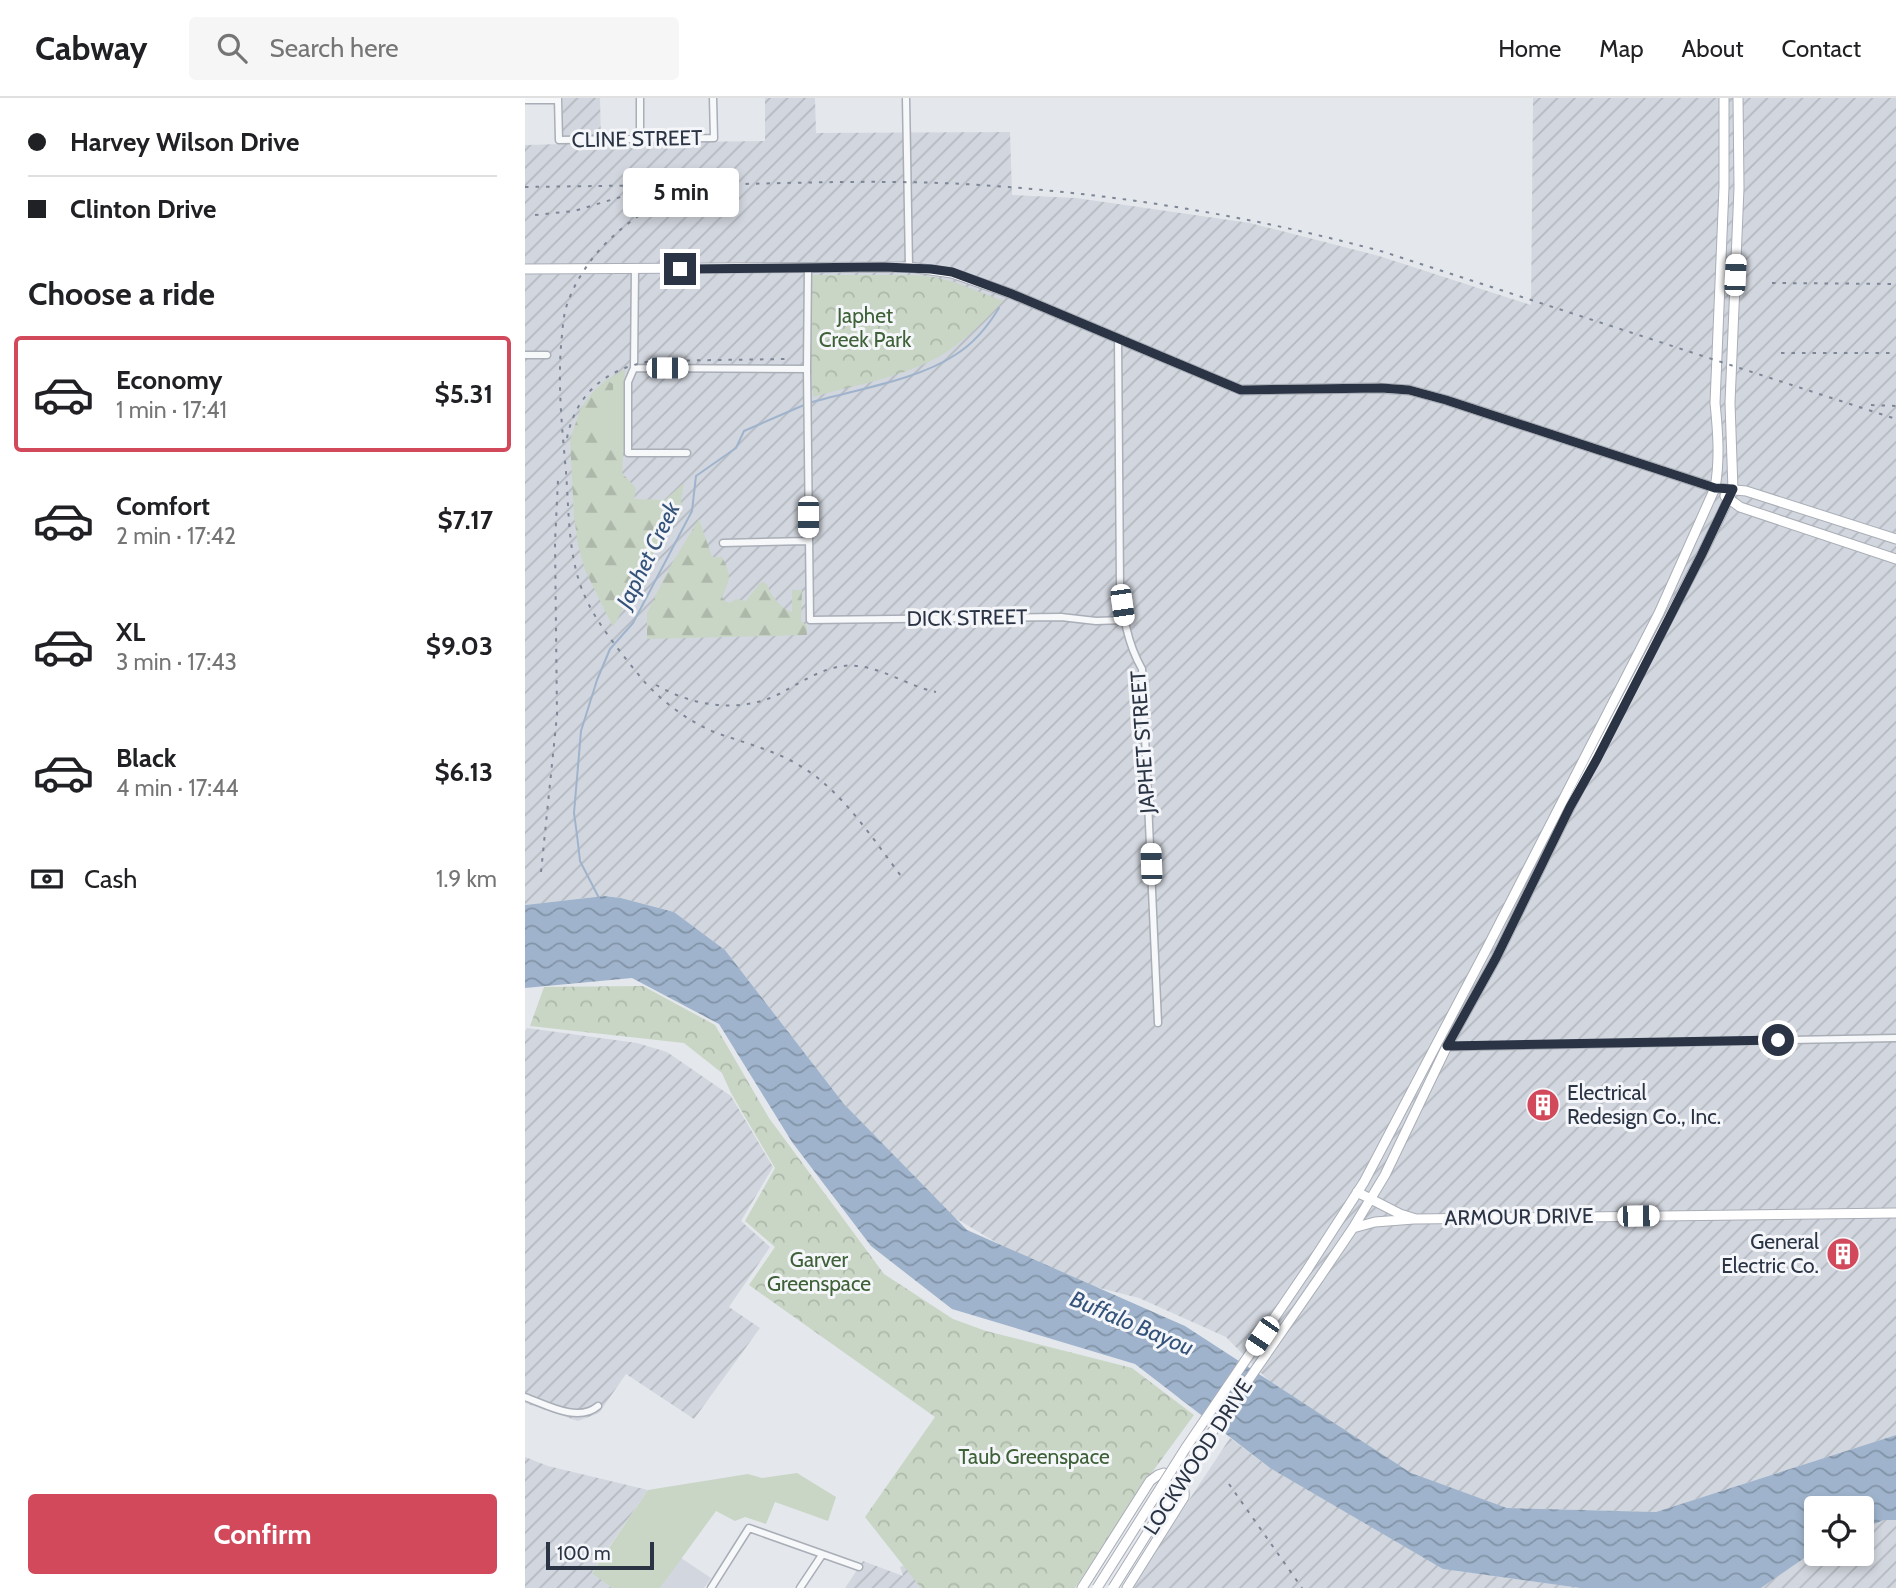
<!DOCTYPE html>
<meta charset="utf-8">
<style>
body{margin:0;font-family:Cabin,sans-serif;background:#f6f6f6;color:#202124;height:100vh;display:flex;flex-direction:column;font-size:26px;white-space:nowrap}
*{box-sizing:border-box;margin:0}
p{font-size:23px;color:#757577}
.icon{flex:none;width:38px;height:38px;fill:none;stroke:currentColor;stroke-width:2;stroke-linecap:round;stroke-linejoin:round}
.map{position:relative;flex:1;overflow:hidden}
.drawer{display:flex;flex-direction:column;background:#fff;width:525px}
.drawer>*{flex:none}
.banner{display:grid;align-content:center;height:154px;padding:0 28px;background:#fff}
.fabs{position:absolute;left:1279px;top:1398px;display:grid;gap:14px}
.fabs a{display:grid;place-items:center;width:70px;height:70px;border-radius:7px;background:#fff;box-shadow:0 4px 10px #0003;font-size:35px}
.scale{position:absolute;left:21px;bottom:18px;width:108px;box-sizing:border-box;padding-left:7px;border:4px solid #2b3445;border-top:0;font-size:19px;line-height:24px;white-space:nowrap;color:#2b3445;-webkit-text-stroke:5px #f4f6f9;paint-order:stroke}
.end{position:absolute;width:32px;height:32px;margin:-16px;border:9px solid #2b3445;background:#fff;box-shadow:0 0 0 4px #fff}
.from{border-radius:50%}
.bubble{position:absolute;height:49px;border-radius:7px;background:#fff;box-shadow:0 4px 10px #0003;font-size:23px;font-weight:700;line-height:49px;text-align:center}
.car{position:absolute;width:21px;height:42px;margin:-21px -10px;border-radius:9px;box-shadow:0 0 5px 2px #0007;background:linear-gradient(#fff 24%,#345 0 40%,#fff 0 76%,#345 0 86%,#fff 0)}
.banner b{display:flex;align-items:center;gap:24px;height:66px;font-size:26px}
.banner b+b{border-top:2px solid #e0e0e0}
.banner i{width:18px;height:18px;background:#202124}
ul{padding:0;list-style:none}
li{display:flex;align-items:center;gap:21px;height:116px;margin:0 14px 10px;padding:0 14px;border:4px solid transparent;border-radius:7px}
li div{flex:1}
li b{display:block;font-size:26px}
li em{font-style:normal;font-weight:700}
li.current{border-color:#d1495b}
li>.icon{width:63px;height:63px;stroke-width:1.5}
h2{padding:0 28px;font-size:32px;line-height:84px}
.pay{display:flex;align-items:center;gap:18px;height:77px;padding:0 28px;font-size:26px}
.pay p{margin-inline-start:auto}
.primary-button{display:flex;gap:14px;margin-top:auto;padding:14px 28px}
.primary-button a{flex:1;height:80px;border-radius:7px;background:#d1495b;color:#fff;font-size:28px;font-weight:700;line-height:80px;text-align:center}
header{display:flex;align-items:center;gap:42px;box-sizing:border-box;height:98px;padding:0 35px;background:#fff;border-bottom:2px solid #e0e0e0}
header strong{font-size:33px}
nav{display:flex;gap:38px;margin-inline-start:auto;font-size:24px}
.search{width:490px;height:63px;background:#f6f6f6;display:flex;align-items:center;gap:18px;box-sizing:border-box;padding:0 24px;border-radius:7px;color:#757577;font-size:26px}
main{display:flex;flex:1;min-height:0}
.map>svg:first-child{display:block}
.built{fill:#d2d6de}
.industrial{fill:url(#industrial-furrows)}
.grass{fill:#c9d6c5}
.forest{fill:url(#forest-firs)}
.park{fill:url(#park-crowns)}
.water{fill:url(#water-waves)}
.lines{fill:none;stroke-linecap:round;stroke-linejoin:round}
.stream{stroke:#9fb4cc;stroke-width:2}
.street-casing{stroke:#a9aeb7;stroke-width:9}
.secondary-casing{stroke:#a9aeb7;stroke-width:11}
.street{stroke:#f7f8fa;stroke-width:6}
.secondary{stroke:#fff;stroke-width:9}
.rail{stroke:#7d8696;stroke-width:2;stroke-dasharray:3.5 7;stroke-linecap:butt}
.secondary-bridge-casing{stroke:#a9aeb7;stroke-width:11;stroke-linecap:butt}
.secondary-bridge{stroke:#fff;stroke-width:9}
.route{stroke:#2b3445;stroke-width:9}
.labels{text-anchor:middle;stroke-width:6;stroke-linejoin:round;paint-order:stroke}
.street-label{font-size:21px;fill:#2b3445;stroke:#f4f6f9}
.park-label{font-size:21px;fill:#3f6138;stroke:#f4f6f9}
.poi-label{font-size:21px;fill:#2b3445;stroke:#f4f6f9;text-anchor:start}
.water-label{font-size:23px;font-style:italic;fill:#34527a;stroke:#f4f6f9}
</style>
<header>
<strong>Cabway</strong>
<div class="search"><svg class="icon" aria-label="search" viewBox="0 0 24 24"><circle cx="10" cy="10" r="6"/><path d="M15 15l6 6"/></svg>Search here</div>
<nav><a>Home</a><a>Map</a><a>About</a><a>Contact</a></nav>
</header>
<main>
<section class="drawer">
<div class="banner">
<b><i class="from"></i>Harvey Wilson Drive</b>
<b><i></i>Clinton Drive</b>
</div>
<h2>Choose a ride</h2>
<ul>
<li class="current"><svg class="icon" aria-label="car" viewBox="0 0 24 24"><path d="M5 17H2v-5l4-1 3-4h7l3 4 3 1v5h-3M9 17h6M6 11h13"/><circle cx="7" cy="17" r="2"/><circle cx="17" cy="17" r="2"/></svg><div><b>Economy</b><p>1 min · 17:41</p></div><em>$5.31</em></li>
<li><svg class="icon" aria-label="car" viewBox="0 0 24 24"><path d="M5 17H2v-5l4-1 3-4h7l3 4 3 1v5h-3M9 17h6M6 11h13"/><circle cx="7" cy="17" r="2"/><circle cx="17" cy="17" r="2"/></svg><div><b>Comfort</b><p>2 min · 17:42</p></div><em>$7.17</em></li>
<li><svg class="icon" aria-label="car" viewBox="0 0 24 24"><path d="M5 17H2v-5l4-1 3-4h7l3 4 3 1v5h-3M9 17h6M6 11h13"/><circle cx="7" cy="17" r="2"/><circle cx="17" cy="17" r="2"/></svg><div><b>XL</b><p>3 min · 17:43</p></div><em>$9.03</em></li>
<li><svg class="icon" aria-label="car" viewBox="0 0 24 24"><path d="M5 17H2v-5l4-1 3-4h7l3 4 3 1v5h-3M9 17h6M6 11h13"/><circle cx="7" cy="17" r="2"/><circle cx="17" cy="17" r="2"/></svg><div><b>Black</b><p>4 min · 17:44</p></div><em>$6.13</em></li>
</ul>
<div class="pay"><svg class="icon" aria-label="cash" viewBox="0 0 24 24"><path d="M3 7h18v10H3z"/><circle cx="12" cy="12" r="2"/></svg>Cash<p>1.9 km</p></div>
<div class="primary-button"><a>Confirm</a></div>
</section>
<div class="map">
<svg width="1371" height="1490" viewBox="0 0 1371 1490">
<defs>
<pattern id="industrial-furrows" width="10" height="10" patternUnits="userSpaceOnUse" patternTransform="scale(1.75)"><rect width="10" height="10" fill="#d2d6de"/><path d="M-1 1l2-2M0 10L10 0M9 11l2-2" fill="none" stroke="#b4b8c0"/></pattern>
<pattern id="forest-firs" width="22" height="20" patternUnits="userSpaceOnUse" patternTransform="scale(1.75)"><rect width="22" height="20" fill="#c9d6c5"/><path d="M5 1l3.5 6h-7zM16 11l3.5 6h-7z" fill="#adb8ab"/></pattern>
<pattern id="park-crowns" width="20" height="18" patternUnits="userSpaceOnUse" patternTransform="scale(1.75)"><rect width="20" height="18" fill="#c9d6c5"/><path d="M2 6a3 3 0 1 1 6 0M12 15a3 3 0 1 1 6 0" fill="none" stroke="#adb8ab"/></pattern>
<pattern id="water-waves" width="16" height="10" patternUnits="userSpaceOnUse" patternTransform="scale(1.75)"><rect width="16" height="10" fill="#9fb4cc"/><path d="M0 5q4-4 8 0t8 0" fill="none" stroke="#8293a7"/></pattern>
</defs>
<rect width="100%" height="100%" fill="#e4e7ec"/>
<!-- built -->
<path class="built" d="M156,1460l30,20 -7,10h-44z"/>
<!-- industrial -->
<path class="industrial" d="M38,0h37l1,45 164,-2v-43h50l1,35 194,-1 2,63 64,3 174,25 129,33 152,49 2,-207h363v1337l-240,77 -149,-4 -124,-44 -105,-74 -52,-53 -87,-39 -87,-22 -100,-60 -108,-112 -119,-154 -51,-38 -53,-14 -17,-2 -79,9v-760l38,-1z
M2,930l110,15 30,9 64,44 42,71 -32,54 29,26 -41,60 31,21 -66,91 -68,-45 -27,39 -21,8 -53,-18v-372z
M705,1340l40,30 187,103 123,17h-449z
M0,1359l23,9 100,24 -56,82 20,16h-87z
M1359,1422h12v68h-135l55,-38 1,4h45v-25z
M338,1463l40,15 -3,-9 7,-3 17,24h-79z"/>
<!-- grass -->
<path class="grass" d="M100,271l-1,72 -23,1v-36l12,-22 -7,-4z
M272,1375l39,24 -8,24 -53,-19 -9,22 -21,-7 -10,4 -19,-10 -56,77h-48l-20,-15 56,-83 100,-16 14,4z"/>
<!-- forest -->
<path class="forest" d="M81,282l7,4v8l-12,14v35h23l-2,32 14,15 -2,11 31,1 19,-17 -3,19 1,11 -25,34 -44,80 -28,-57 -7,-25 -4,-29 -4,-76 10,-30 12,-17z
M174,421l13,38h10c10,19 8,21 0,40l3,4 5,2 6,-4 10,2 13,-17 4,-2 4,2c4,12 13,24 25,28v-22h10l-1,31 5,4 1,10 -160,4v-26l24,-48z"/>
<!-- park -->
<path class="park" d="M287,177h103l19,2 20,5 49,19c-16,17 -33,34 -52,48 -36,26 -96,36 -138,48l-2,-37z
M118,888l72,39 54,93 115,156 69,45 33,12 146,37 62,47 -41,56 -78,117h-154l-56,-71 70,-100 -186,-132 26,-38 -30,-26 30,-53 -44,-75 -9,-20 -38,-30 -154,-17 14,-39z"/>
<!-- water -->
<path class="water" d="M79,798l17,2 53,14 51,38 119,154 123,126 218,96 226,147 96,35 149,4 240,-77v85h-12l-22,9v-21h-45l-1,42 -55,38h-181l-137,-19 -173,-101 -135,-104 -183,-55 -81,-63 -79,-104 -73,-118 -87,-46 -107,10v-83z"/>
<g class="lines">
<!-- stream -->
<path class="stream" d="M284,305c44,-13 109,-23 146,-48 18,-11 33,-29 44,-47
M74,800l-19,-37 -3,-26 -3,-22 7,-82 16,-51 13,-31 23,-26 59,-112 4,-35 40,-28 8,-17 60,-26"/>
<defs>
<path id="street" d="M33,0l1,42 155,-2 -1,-40
M115,0v41
M381,0l3,169
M0,2h33
M283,169l-1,102 3,251 251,-3 35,4 28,-1
M110,171l-1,99 -6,14v71h59
M593,240l2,247c3,30 7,58 22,84l16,354
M0,257h22
M109,270l173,1
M198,445l85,-2
M922,949l449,-9
M0,1299c22,8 53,26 73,9
M186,1490l38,-60 110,39
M275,1490l22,-33"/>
<path id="secondary" d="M0,171l384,-2 43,6 60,21 229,96 136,-2 32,2 37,10 257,84 12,4 31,3 150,48
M1200,398l15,11 156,52
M832,1094l43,22 16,5 480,-6
M828,1130l22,-6 39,-3
M782,1172l57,-88 121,-230 174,-339 56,-125c5,-28 3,-56 0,-85l9,-216v-89
M794,1180l34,-50 32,-53 62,-129 49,-88 74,-151 131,-251 32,-66 -3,-87 9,-215 -1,-90
M557,1490l68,-107 8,-6 6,-2c11,5 22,11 20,24l-57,91"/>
</defs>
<!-- street casing -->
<use href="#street" class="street-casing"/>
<!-- secondary casing -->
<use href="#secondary" class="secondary-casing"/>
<!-- street -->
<use href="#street" class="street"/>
<!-- secondary -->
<use href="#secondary" class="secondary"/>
<!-- rail -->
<path class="rail" d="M0,89c73,-1 145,-2 218,-3 79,-2 159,-4 238,1 137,9 271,31 403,67l512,167
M171,92c-26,5 -49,19 -70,35 -25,20 -45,44 -57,74 -5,12 -6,24 -7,36 -5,46 0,92 4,137 3,40 2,83 17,120 12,30 39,62 59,87 19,22 46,42 72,53 30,11 61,18 88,35 40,24 71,72 99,109
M10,117l39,-4 70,-21
M1247,185l124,1
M1256,255h115
M1346,307l25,1
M42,340c9,-45 40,-70 85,-77l134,-2
M131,587c37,21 83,29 123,9 21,-11 41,-25 64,-28 32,-4 63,20 93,26
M16,774l16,-157 -2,-173 3,-62
M704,1386l73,104"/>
<defs>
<path id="secondary-bridge" d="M572,1490l90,-142 120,-176
M588,1490l84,-134 122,-176"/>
</defs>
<!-- secondary-bridge casing -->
<use href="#secondary-bridge" class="secondary-bridge-casing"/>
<!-- secondary-bridge -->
<use href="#secondary-bridge" class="secondary-bridge"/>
</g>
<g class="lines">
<!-- route -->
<path class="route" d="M155,171l204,-2 47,2 21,3 60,22 229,96 140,-2 28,2 37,10 257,84 12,4 18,1 -32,67 -104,203 -27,48 -74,151 -49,88 331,-6"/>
</g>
<!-- icons -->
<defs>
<symbol id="building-disc" viewBox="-11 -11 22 22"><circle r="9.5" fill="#d1495b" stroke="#f4f6f9"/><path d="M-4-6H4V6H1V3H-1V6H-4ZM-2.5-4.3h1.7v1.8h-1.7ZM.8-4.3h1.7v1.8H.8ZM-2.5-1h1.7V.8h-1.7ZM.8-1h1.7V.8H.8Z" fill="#fff"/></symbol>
</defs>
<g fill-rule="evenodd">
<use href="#building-disc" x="999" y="988" width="38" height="38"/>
<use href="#building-disc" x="1299" y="1137" width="38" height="38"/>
</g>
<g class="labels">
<!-- street labels -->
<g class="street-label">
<text transform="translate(112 41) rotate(-1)" y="7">CLINE STREET</text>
<text transform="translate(442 520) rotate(-1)" y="7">DICK STREET</text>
<text transform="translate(618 644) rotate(-94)" y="7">JAPHET STREET</text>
<text transform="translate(994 1119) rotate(-1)" y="7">ARMOUR DRIVE</text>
<text transform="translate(673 1359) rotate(-57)" y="7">LOCKWOOD DRIVE</text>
</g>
<!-- park labels -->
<g class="park-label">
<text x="340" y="225">Japhet<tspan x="340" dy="24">Creek Park</tspan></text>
<text x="294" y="1169">Garver<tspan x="294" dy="24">Greenspace</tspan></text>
<text x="509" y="1366">Taub Greenspace</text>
</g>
<!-- poi labels -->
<g class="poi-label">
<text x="1042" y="1002">Electrical<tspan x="1042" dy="24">Redesign Co., Inc.</tspan></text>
<text x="1294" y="1151" text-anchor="end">General<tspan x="1294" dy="24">Electric Co.</tspan></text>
</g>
<!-- water labels -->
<g class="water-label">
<text transform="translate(123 457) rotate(-64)" y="8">Japhet Creek</text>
<text transform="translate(607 1225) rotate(23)" y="8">Buffalo Bayou</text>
</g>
</g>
</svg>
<div class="fabs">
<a><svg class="icon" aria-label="locate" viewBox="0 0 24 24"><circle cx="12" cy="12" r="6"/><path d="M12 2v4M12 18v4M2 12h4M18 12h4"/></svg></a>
</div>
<div class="scale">100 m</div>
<i class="end from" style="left:1253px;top:942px"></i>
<i class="end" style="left:155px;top:171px"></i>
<div class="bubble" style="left:98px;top:70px;width:116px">5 min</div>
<i class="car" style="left:1210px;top:177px;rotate:3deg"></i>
<i class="car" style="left:142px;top:270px;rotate:90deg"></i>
<i class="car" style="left:283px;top:419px;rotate:180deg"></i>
<i class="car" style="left:597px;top:507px;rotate:172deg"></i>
<i class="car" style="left:626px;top:766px;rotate:358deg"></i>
<i class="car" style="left:1113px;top:1118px;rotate:89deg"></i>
<i class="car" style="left:737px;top:1238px;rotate:214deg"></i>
</div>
</main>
